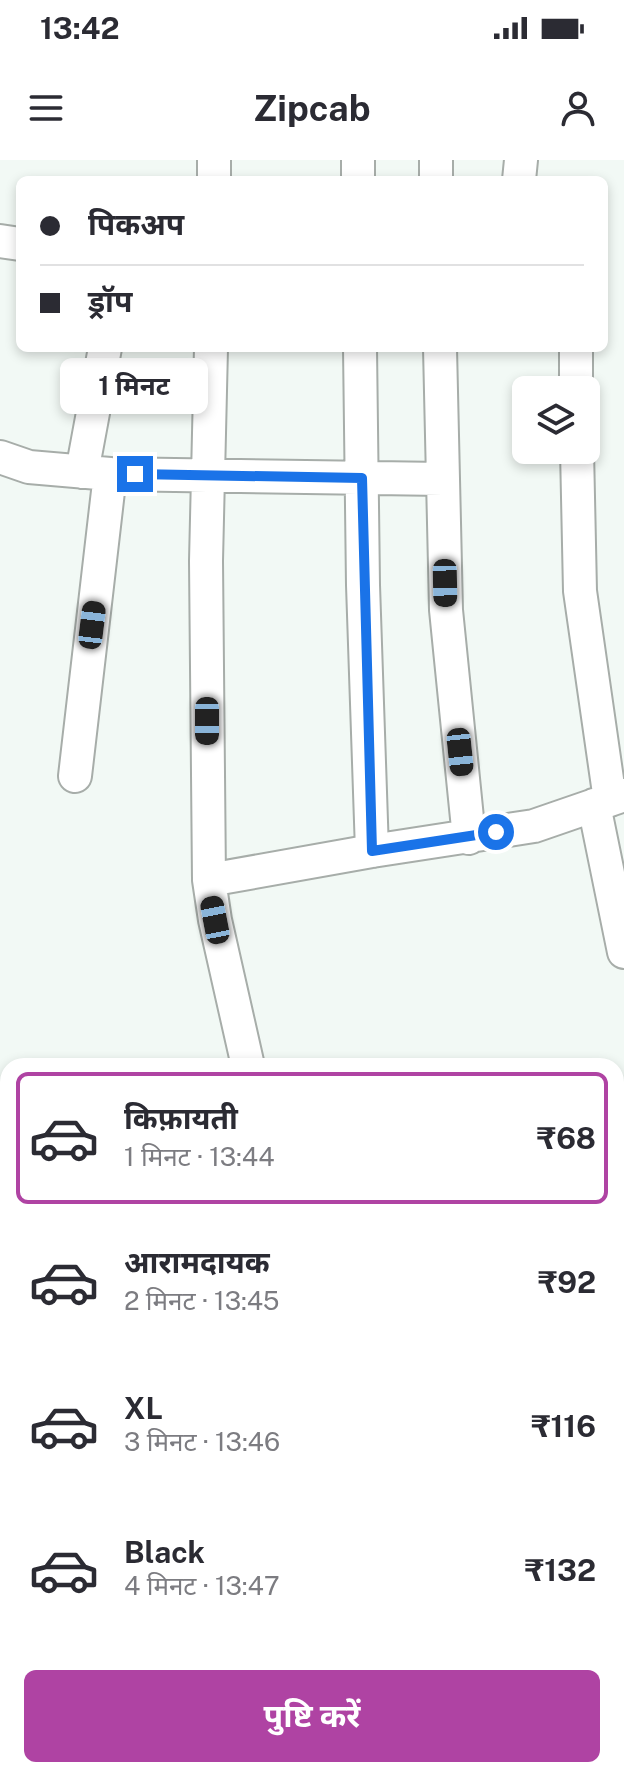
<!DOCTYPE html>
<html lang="hi">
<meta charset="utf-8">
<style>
body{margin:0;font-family:"Public Sans","Noto Sans Devanagari",sans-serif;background:#f7f7f7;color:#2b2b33;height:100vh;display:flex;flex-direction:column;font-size:30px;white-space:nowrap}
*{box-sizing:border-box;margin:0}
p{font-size:26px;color:#7c7c81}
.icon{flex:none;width:44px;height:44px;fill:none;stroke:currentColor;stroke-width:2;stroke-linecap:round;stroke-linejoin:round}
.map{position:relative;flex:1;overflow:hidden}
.sheet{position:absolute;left:0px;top:898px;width:624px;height:720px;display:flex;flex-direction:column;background:#fff;border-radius:24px 24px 0 0;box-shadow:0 4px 12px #0003}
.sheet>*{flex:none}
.guide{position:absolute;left:16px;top:16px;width:592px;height:176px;border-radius:12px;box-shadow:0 4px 12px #0003;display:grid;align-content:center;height:176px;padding:0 24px;background:#fff}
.controls{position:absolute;left:512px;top:216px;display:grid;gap:16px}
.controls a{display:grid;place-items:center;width:88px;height:88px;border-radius:12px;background:#fff;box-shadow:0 4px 12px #0003;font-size:40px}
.end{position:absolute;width:36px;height:36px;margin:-18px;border:10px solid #1a73e8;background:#fff;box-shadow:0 0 0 4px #fff}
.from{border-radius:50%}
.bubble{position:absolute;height:56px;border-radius:12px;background:#fff;box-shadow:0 4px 12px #0003;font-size:26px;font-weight:700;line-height:56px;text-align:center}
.car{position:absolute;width:24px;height:48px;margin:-24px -12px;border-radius:10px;box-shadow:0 0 6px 2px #0007;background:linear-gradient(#222 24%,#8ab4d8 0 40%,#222 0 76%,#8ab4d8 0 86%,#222 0)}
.guide b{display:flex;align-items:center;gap:28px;height:76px;font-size:30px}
.guide b+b{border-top:2px solid #e1e1e2}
.guide i{width:20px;height:20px;background:#2b2b33}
ul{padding:14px 0 0;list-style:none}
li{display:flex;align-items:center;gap:24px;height:132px;margin:0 16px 12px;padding:0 8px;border:4px solid transparent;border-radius:12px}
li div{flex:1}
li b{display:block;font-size:30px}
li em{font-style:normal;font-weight:700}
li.on{border-color:#af43a3}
li>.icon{width:72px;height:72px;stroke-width:1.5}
.button{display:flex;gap:16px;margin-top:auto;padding:16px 24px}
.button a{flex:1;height:92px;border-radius:12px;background:#af43a3;color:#fff;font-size:32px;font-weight:700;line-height:92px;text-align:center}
.status{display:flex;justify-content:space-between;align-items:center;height:56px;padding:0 40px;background:#fff;direction:ltr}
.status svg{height:22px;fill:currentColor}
header{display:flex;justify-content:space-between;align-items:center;height:104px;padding:0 24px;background:#fff;font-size:36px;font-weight:700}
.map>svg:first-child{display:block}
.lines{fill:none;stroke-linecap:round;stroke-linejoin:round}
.canal{stroke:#75a589;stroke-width:24}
.minor-casing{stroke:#a7ada9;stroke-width:36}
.minor{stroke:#fff;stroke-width:32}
.route{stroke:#1a73e8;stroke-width:10}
</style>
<div class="status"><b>13:42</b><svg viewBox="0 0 49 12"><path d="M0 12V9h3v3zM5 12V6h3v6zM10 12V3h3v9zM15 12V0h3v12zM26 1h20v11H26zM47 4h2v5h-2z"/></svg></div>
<header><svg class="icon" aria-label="menu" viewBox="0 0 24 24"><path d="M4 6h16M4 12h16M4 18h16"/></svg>Zipcab<svg class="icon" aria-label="person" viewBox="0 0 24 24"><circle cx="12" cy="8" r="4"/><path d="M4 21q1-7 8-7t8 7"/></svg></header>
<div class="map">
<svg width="624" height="1618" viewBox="0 0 624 1618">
<rect width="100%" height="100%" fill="#f2f9f5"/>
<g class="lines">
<!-- canal -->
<path class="canal" d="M0,1224l8,4
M616,1597l8,11"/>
<defs>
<path id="minor" d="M358,0v20
M436,0v20
M214,20v-20
M519,20l2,-20
M0,81l20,3
M211,188l-5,213 3,319 6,40 33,146
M360,188l3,237 9,266
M440,188l6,262 23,228
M576,188v42
M577,290l3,141 30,209
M0,297l29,10 81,7 333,5
M82,312l23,-124
M75,616l35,-302
M594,645l30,147
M209,720l163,-29 162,-25 90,-31
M0,1015l8,3
M616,1089l8,-2
M0,1190l8,3
M0,1355l8,3
M0,1450l8,-1
M616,1540l8,9
M0,1577l8,-1
M89,1610l1,8"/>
</defs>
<!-- minor casing -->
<use href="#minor" class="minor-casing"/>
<!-- minor -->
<use href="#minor" class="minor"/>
</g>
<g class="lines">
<!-- route -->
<path class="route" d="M135,314l227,4 10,373 124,-19"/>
</g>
</svg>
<div class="controls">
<a><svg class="icon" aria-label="layers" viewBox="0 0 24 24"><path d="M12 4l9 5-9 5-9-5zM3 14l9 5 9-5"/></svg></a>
</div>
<i class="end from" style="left:496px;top:672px"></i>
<i class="end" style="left:135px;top:314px"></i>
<div class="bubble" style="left:60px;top:198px;width:148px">1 मिनट</div>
<i class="car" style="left:445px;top:423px;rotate:179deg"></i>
<i class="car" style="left:92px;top:465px;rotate:7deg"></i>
<i class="car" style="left:207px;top:561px;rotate:180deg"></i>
<i class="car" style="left:460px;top:592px;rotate:174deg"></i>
<i class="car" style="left:215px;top:760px;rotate:349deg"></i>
<div class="guide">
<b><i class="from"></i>पिकअप</b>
<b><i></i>ड्रॉप</b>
</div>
<section class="sheet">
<ul>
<li class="on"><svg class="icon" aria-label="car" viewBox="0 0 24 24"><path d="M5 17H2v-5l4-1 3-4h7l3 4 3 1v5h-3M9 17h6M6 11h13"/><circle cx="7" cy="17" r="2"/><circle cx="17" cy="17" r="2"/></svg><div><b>किफ़ायती</b><p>1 मिनट · 13:44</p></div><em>₹68</em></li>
<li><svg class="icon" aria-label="car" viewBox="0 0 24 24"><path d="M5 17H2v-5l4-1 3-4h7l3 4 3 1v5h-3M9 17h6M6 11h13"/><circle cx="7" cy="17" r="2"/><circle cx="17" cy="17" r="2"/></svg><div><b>आरामदायक</b><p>2 मिनट · 13:45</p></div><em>₹92</em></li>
<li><svg class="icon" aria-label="car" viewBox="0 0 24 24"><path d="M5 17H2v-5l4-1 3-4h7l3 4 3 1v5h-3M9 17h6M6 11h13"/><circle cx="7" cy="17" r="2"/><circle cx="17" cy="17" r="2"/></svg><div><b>XL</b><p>3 मिनट · 13:46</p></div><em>₹116</em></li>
<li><svg class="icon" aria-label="car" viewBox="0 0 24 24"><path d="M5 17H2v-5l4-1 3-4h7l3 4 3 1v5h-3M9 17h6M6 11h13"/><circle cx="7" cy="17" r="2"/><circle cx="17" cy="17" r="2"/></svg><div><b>Black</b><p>4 मिनट · 13:47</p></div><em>₹132</em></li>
</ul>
<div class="button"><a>पुष्टि करें</a></div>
</section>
</div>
